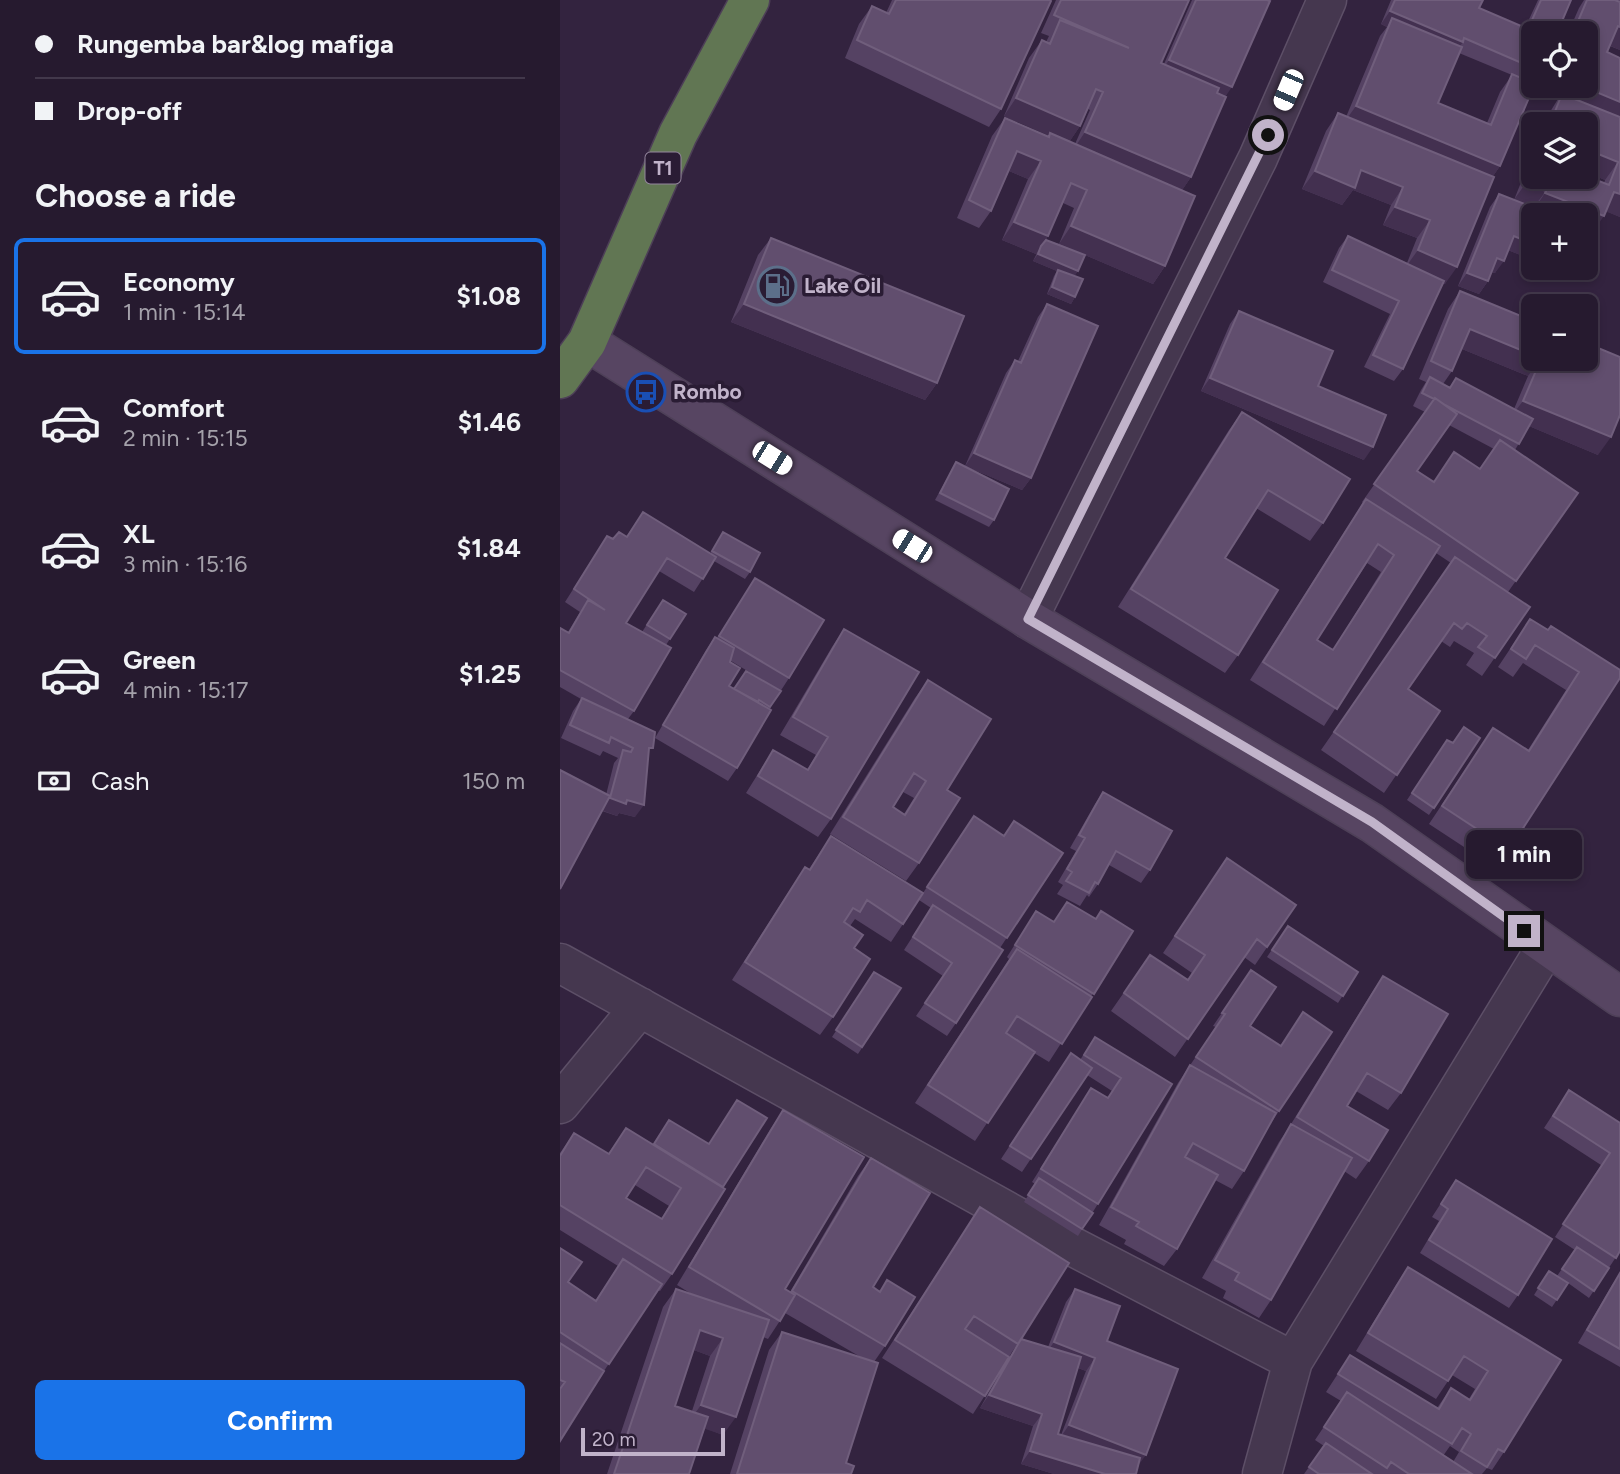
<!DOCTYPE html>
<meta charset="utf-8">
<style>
body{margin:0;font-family:Figtree,sans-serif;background:#32273b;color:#f1f3f6;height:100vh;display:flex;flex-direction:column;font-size:26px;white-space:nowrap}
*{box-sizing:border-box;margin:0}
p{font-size:23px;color:#a4a1aa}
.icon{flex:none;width:38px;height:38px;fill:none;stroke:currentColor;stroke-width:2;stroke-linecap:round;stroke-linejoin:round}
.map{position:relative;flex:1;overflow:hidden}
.panel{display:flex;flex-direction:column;background:#261a2f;width:560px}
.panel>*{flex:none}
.top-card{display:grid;align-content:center;height:154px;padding:0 35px;background:#261a2f}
.buttons{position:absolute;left:961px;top:21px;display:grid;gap:14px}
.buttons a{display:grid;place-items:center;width:77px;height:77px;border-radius:10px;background:#261a2f;box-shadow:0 4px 10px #0003,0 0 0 2px #42384b;font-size:35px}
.scale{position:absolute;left:21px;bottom:18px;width:144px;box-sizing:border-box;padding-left:7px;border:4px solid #c1b3ca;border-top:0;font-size:19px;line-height:24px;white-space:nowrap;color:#c1b3ca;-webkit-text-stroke:5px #2a1c34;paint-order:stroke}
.end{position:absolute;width:32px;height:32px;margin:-16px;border:9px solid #c1b3ca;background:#111;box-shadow:0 0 0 4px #111}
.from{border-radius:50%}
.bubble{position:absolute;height:49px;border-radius:10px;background:#261a2f;box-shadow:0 4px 10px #0003,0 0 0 2px #42384b;font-size:23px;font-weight:700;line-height:49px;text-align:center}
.car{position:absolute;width:21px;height:42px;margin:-21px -10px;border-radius:9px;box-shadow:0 0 5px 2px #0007;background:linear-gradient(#fff 24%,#345 0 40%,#fff 0 76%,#345 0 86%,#fff 0)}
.top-card b{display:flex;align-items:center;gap:24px;height:66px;font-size:26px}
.top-card b+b{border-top:2px solid #42384b}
.top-card i{width:18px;height:18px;background:#f1f3f6}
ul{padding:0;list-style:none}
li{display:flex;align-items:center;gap:21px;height:116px;margin:0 14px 10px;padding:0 21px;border:4px solid transparent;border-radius:10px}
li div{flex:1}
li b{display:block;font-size:26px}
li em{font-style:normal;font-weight:700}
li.current{border-color:#1a73e8}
li>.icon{width:63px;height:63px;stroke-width:1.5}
h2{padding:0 35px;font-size:32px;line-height:84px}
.pay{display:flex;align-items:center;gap:18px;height:77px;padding:0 35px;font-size:26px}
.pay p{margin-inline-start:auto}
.button{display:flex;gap:14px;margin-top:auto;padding:14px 35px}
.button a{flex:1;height:80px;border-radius:10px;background:#1a73e8;color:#fff;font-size:28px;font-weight:700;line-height:80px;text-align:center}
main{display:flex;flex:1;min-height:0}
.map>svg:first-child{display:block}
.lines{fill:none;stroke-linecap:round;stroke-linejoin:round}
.street-casing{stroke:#5d4f67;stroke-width:41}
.secondary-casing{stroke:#4e4058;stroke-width:41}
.highway-casing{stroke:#4d3f57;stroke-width:41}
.street{stroke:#45374f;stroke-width:38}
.secondary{stroke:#574562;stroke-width:38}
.highway{stroke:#617653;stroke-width:38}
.wall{fill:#554263;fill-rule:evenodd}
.shaded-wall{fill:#433050}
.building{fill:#614e6e;stroke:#705e7c;stroke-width:2;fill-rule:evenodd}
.route{stroke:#c1b3ca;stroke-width:9}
.labels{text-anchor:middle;stroke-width:7;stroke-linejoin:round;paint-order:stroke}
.shield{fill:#2a1c34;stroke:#94869d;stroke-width:2}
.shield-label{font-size:19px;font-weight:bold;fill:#c1b3ca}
.poi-label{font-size:21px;font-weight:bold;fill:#c1b3ca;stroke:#2a1c34;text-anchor:start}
</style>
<main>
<section class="panel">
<div class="top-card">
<b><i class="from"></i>Rungemba bar&amp;log mafiga</b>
<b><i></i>Drop-off</b>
</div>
<h2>Choose a ride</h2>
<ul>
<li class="current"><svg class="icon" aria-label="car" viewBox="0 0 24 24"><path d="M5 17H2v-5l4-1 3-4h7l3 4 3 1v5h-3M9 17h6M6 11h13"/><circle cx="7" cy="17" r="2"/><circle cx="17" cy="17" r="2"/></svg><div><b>Economy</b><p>1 min · 15:14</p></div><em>$1.08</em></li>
<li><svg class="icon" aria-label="car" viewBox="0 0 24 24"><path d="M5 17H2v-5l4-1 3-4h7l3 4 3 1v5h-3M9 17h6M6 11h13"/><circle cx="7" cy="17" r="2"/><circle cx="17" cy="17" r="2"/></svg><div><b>Comfort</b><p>2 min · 15:15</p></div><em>$1.46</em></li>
<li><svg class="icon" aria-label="car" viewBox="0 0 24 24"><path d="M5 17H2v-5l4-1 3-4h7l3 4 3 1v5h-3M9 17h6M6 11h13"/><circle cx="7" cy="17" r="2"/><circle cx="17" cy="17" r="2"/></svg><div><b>XL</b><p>3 min · 15:16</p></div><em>$1.84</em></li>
<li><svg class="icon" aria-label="car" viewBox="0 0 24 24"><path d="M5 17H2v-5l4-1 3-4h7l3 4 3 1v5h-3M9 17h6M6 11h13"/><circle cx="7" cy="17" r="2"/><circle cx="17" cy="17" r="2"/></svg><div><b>Green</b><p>4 min · 15:17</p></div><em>$1.25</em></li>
</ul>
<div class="pay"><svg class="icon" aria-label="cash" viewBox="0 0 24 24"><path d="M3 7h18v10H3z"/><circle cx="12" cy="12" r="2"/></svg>Cash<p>150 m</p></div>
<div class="button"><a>Confirm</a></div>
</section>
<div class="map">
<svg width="1060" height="1474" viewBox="0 0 1060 1474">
<rect width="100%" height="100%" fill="#33233f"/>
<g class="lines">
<defs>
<path id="street" d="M468,619l230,-461 69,-158
M0,963l481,267 252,131 253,-414
M0,1104l80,-97
M702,1474l31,-113"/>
<path id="secondary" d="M27,342l441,277 344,204 248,174"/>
<path id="highway" d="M0,379l27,-37 91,-208 72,-134"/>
</defs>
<!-- street casing -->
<use href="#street" class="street-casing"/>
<!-- secondary casing -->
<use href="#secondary" class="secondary-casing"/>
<!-- highway casing -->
<use href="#highway" class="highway-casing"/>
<!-- street -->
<use href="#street" class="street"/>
<!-- secondary -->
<use href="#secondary" class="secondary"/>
<!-- highway -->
<use href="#highway" class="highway"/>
</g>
<!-- wall -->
<path class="wall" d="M332,0h158l-49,109 -12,18 -144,-69 14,-34 13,-18 14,7z
M496,0h133l-28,63 3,1 28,-64h75l-76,177 -9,13 -17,76 -12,18 -68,-29 -7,16 -4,5 1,21 -4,7 -24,-10 7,-18 3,-5 -24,-10 4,-8 -1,1 -34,-14 26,-61 -19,-8 -18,40 -12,17 -22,-10 35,-82 13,-18 43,18 1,-1 -45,-19 25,-58 13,-18 4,2 3,-6 -8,-3zM528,109l2,1 -15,34 -6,-2 11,-16zM503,203l11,5 -15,36 -13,-4z
M831,0h92l-4,8 46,20 13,-28h33l-38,33v50l-33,83 -7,10 -48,108h-2l-40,85 -9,12 -30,-14 26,-53 -67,-32 16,-34 9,-12 59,27 10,-25 -34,-13 8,-20 -38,-15 -11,15 -40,-16 24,-58 12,-18 8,4 34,-81 7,-9 -6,-3zM899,53l53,22 -12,17 -13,31 -49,-20z
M1024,0h36v50l-10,-4 -3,6 13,6v159l-14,-6 -73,4v45l-25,-10 -13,23 -4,-1 -3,9 -9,13 -21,-8 32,-79 9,-13 15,6 19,-48v25l71,6 1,-3 -19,-8v-48h-42l6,-12 8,-13 -16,-6 3,-7h41v-53h-18l11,-25z
M211,238l166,145 -12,17 -194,-78 27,-67z
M900,291l126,68 12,96 -69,-29 -14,24 63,43 -70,99 22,15 -48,69 -16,-11 8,-12 -20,-12 -4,6 -9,-6 -33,48 32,22 -56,82 -63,-43 130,-187 -15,-10 -112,173 -74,-46 113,-177 -1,-1 63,-90 -12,-6 8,-16 5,-8 -7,-3 29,-70zM902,349l66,27 -14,33 -58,-31 -7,10 -6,-4 9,-13zM889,425l45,24 -14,20 -46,13 -17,-11zM807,563l14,9 -48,78 -16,-10z
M487,304l-16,174 -9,12 -57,-24 41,-93 9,-13 3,1 20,-44z
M679,311l79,75 46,74 -163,-69 29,-67z
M682,412l81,111 -13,18 -54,-33 -31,50 13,97 -13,18 -107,-66 111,-177z
M396,462l38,58 -5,7 -54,-27z
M83,512l67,42 13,-22 27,40 -5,7 -31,-18 -20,31 -35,-21 -33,52 16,9 21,-32 23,14 -20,31 -32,66 -6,8 21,35 -14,63 -16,-4 -2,3 -15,-5 12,-48 4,-5 -15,-7 -3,5 -39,-18 12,-27 8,-12 -21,-12v-59l8,4 12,-20 -15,-10 42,-66 6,3 13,-2z
M195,578l34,100 -20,31 -32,59 -9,13 -73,-43 51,-88 9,-13 2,1zM171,661l43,26 -40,2 -5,-3z
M970,619l18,11 72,40 -111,180 -13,18 -67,-44 64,-96 35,22 38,-60 -43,-27 -10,14 -15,-10z
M284,629l-13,190 -13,18 -72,-44 27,-43 34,20 9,-15 -36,-20 52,-88z
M368,680l19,110 -28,73 -13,18 -76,-47 85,-136zM343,792l11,6 -10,16 -11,-7z
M920,738l-51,77 -22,-15 40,-60 6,3z
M543,792l47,78 -9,13 -32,-18 -11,19 -9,13 -2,-2 -7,11 -23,-12 6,-9 -5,-3 18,-31 -6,-3 25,-44z
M405,829l39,7 59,17 -63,95 -44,75 -9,13 -31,-20 27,-40 -39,-26 27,-42 -12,-8 -28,42 -36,-23 -5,7 4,22 -21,69 -13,18 -88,-55 61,-95 12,-18 4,2 22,-33 92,57z
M667,858l69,47 -41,60 -11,-8 -69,100 -64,-46 39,-56 38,25 4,-7 -29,-20z
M507,902l28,17 6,-8 32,20 -84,131 -15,-9 -59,88 -60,-38 94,-144 -2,-2 29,-46 18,11z
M728,926l70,46 -20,31 -71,-46z
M691,970l-1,56 30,20 52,-14 -61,91 -27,48 -12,18 -17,-9 -38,69 -13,17 -40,-22 2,-4 -27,-15 79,-142 38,-56 -3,-1z
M314,972l27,16 -43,66 -26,-17z
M823,976l18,117 -13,17 -32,-19 -9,15 22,55 -13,18 -12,-8 -73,129 -12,18 -36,-20 3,-7 -24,-13 77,-136 9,-13 83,-135z
M535,1037l77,47 -94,152 -54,-34 11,-18 -3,-2 59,-94 17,10 4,-7 -25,-16 -65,97 -21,-13 61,-93 18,-6z
M1009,1090l51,33v128l-31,47 -21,-15 -16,24 -18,-12 15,-24 8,5 18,-26 -20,-13 46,-72 -57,-37z
M177,1100l-14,87 -51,87 -12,17 -3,-1 -53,81 -44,70v-193l8,34 28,18 22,-34 -58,-36v-77l14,-20 34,21 18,-26 27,16 16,-24 40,24zM75,1185l34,21 -8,13 -35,-21z
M223,1110l2,179 5,3 68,-116 13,-18 2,129 6,5 8,-12 -2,66 -11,16 -28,101 5,11h-121l39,-124 13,-18 82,27 -79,-46 -17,26 -5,-2 -40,98 -18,-7 -16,46h-82l56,-167 13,-18 17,6 -16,-10 94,-157zM134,1350l16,6 -18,55 -17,-5z
M896,1180l62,115 -9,13 -89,-55 19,-32 -7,-4z
M420,1207l38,137 -45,70 -91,-56z
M848,1267l153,93 -57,92 -12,18 -5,-2 -5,6h-178l20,-28 -9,-6 26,-39 -15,-9 24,-37 87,53 14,-20 18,11 6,-10 -23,-14 -16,24 -80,-48 40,-66zM890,1446l9,6 -6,10 -10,-6z
M1060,1273v94l-42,-24 34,-58z
M515,1289l32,52 31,124 -2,9h-82l-33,-10 12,-38 -53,-18 32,-56 9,-13 27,8 18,-45zM518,1368l8,3 -25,64 -3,-1z"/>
<!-- shaded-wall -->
<path class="shaded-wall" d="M830,11l73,31 -9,13 -62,-37 -5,9 -6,-3z
M1058,26l2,1v23l-14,-6z
M609,60l63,27 -9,13 -63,-27z
M987,86h35l38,16v23l-58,-31 -4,5 -16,-6z
M456,98l64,28 -12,18 -64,-28z
M796,106l144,60 -12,18 -145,-60z
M525,132l106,45 -12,18 -106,-45z
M1026,149l32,13 -13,18 -19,-8z
M457,151l24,10 -13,18 -24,-10z
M801,170l42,17 -12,18 -38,-15 -11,15 -40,-16 13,-18z
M966,183l20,8 -13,17 -20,-7z
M1054,192l6,2v23l-18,-7z
M985,193l59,23 -13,18 -5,-2v-17h-42l-11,-4z
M835,207l35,13 -13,18 -34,-13z
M454,222l34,14 -12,18 -34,-14z
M511,226l94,40 -12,18 -94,-40z
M954,236l19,8v16l-28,-11z
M858,250l39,17 -12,17 -40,-16z
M478,254l40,17 -5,7 -40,-17z
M937,258l7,3 -9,12 -7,-2z
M992,268h25l-6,7z
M907,273l21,8 -9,13 -21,-8z
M492,287l23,10 -4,7 -24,-10z
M184,304l193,79 -12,17 -194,-78z
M910,329l63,26v4h7l-12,17 -71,-29z
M650,378l163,69 -9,13 -163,-69z
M963,401l88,36 -13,18 -88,-37z
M414,453l57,25 -9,12 -57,-24z
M50,798l17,2 17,5 -9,12 -16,-4 -2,3 -16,-6z
M140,1330l23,8 -13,18 -22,-8z
M494,1342l41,16 -9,13 -41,-16z
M429,1395l53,19 -9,12 -53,-18z
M141,1405l35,12 -13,18 -35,-12z
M509,1425l77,30 -9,12 -77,-29z
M470,1451l75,23h-51l-33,-10z"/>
<!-- building -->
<path class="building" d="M336,0h154l1,1 -50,108 -144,-69 15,-34 17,8z
M501,0h128l-28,63 58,25 -2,5 9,4 -35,80 -106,-45 18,-40 -7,-3 -16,37 -64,-28 26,-58 8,4 10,-24 69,28 -75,-33z
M636,0h71l3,1 -38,86 -63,-27z
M835,0h88l-4,8 49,21 13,-29h30l-14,33h-24v35l-69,-30 -1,4 -73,-31z
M1027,0h28l5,2v25l-2,-1 -11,26 13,6v44l-38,-16h4v-53h-13z
M832,18l70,29 -24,56 53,22 21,-51 21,9 1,3 -34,80 -144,-60z
M1002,94l58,23v77l-6,-2 -10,24 -59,-23 1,-2 -20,-8 7,-18v12l53,-1 23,9 9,-23 -32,-13v-25h-36z
M778,113l156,64 -37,90 -39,-17 12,-30 -35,-13 8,-20 -42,-17 -6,18 -40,-17z
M445,118l44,19 1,-4 145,63 -30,70 -94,-40 16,-36 -16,-7 -23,53 -34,-14 27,-61 -24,-10 -26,60 -22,-11z
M939,194l54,21h-20v29l-19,-8 -10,25 -7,-3 -9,23 -21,-8z
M1026,228l6,3 -6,18z
M788,236l96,45 -41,88 -30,-14 26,-54 -67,-31z
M211,238l193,78 -27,67 -193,-79z
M486,240l39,15 -7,16 -40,-17 3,-8z
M498,270l25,9 -8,18 -23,-10z
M900,291l73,30v34l-63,-26 -18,42 -21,-10z
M487,304l51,22 -67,152 -57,-25 41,-93 6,3z
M679,311l94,40 -15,35 68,29 -13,32 -163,-69z
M1026,343l34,14v58l-9,22 -88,-36 18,-42h45z
M870,377l20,11 6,-10 77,41 -14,25 -74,-39 -10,-7 -1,1 -12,-6z
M875,398l22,16 -40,57 17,11 20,-30 26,17 20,-29 78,53 -62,88 -142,-97z
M682,412l108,67 -27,44 -55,-33 -43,68 53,32 -40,65 -107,-66z
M396,462l53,27 -15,31 -54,-27z
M806,499l74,47 -103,163 -74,-47zM818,544l16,11 -61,95 -16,-10z
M83,512l73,45 -13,22 -36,-21 -41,65 45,25 -37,63 -74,-41v-42l9,5 19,-33 17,10 -31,-21 33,-53 6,3 6,-7 8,5z
M163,532l37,21 -10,19 -38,-21z
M895,557l75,50 -35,51 -17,-11 9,-11 -20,-13 -5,6 -8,-6 -46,66 32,22 -43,64 -63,-43z
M195,578l69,42 -35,58 -70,-42z
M103,600l23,14 -16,25 -23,-14z
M970,619l18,11 3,-4 69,44v8l-111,172 -67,-44 51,-78 36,23 50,-79 -44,-27 -9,14 -15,-10z
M284,629l75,43 -88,147 -73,-43 15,-26 35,20 20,-33 -35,-20z
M155,637l19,11 -4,14 10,6 -11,18 42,24 -34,58 -74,-43z
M186,671l35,20 -11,16 -11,-7 -1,2 -24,-13z
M368,680l63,39 -44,71 13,8 -41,65 -76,-46zM354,773l12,8 -21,34 -12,-8z
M22,698l73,34 -2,16h-4l-5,57 -17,-5 -1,4 -16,-6 13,-48 8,2 2,-4 -22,-11 -2,6 -39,-18z
M904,727l16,11 -46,70 -22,-15 35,-53 6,3z
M0,770l50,26 -50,93z
M543,792l69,39 -22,39 -34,-19 -18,33 -3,-2 -6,11 -23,-12 6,-9 -5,-3 18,-31 -6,-3z
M414,816l30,20 10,-15 49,32 -56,85 -80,-51z
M271,836l92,57 -20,31 -36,-24 -7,12 -7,-4 -9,14 19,13 -9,13 16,11 -37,58 -88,-55 60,-95 5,3z
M667,858l69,47 -29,42 -10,-8 -69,100 -64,-46 26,-38 38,25 17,-25 -30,-19z
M507,902l29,17 5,-8 32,20 -39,63 -79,-49 21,-34 18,11z
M373,905l70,45 -47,73 -31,-20 27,-40 -39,-26z
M728,926l70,46 -15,24 -71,-46z
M457,949l75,48 -30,47 -45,-28 -11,17 29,19 -47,71 -60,-38z
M691,970l25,17 -26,39 31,20 22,-34 29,20 -53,79 -83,-54 29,-43 -3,-1z
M314,972l27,16 -39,59 -26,-17z
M823,976l65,38 -47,79 -34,-20 -20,33 41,24 -19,31 -72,-44z
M535,1037l77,47 -74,120 -57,-35 50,-81 17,10 13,-20 -37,-23z
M511,1053l21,15 -61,91 -21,-13z
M630,1065l86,48 -32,58 -51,-28 -8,14 33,18 -41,74 -41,-23 3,-4 -28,-15z
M1009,1090l51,33v128l-4,7 -53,-34 47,-71 -57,-37z
M177,1100l30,18 -44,69 -69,-43 15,-24 40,24z
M223,1110l81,47 -79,132 10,6 -15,26 -91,-54z
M731,1124l61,34 -81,142 -36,-20 4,-7 -24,-13z
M66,1128l99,61 -53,85 -112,-69v-49l14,-23 35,21zM86,1167l35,21 -19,31 -36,-21z
M311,1158l59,35 -57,94 7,5 7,-12 28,17 -30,49 -93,-55z
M479,1178l54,35 -11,16 -54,-34z
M896,1180l96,59 -34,56 -89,-55 19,-31 -7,-5z
M420,1207l89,56 -51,81 -44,-28 -9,13 44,28 -24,39 -90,-56z
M1017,1247l32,21 -15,23 -32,-22z
M0,1248l22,14 -14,20 28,19 27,-42 39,25 -53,80 -49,-32z
M848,1267l153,93 -57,92 -6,-3 -11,18 -26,-16 10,-17 -9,-6 -10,16 -114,-70 12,-19 89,54 12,-21 19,12 18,-29 -24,-15 -16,25 -80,-48z
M989,1271l19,12 -11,17 -19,-12z
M1060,1273v76l-33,-19z
M116,1289l93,31 -33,97 -35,-12 22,-67 -23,-8 -25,76 33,11 -19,57h-75z
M515,1289l45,17 -13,35 71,28 -32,86 -77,-30 26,-67 -41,-16z
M222,1332l96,31 -32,100 8,3 -3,8h-114z
M461,1339l60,18 -23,77 82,24 -4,16h-31l-75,-23 12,-37 -53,-19z
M0,1343l44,28 -44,70v-52l5,-7 -5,-2z
M787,1392l125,82h-63l-18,-12 -4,6 -63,-41z
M766,1443l46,31h-53l-10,-7z"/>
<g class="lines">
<!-- route -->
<path class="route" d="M708,135l-240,484 344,203 152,109"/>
</g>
<!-- icons -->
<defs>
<symbol id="fuel-ring" viewBox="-11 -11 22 22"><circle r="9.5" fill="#2a1c34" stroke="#5c6f8a" stroke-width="1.5"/><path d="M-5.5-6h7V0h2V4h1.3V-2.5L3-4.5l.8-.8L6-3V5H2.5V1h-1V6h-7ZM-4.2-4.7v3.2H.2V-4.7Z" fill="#5c6f8a"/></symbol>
<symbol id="bus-ring" viewBox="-11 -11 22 22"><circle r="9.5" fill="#2a1c34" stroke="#1a4fb4" stroke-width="1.5"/><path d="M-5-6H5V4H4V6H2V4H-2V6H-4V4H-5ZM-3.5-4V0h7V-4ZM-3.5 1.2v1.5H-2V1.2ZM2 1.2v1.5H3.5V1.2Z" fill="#1a4fb4"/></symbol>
</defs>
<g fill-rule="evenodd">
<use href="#fuel-ring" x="195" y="264" width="44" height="44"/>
<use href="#bus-ring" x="64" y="370" width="44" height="44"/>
</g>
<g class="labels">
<!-- shield labels -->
<rect class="shield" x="85.5" y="152.5" width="35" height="31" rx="5"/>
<g class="shield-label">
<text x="103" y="175">T1</text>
</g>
<!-- poi labels -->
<g class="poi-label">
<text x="244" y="293">Lake Oil</text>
<text x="113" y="399">Rombo</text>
</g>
</g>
</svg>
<div class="buttons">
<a><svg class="icon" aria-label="locate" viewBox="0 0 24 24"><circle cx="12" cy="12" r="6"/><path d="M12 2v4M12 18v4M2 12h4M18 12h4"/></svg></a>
<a><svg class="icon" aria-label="layers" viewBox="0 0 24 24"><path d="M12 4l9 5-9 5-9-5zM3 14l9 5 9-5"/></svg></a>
<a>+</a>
<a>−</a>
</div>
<div class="scale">20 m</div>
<i class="end from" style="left:708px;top:135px"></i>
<i class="end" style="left:964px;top:931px"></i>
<div class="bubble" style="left:906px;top:830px;width:116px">1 min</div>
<i class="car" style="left:728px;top:90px;rotate:203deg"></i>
<i class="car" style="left:212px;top:458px;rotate:122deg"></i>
<i class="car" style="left:352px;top:546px;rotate:302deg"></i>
</div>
</main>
